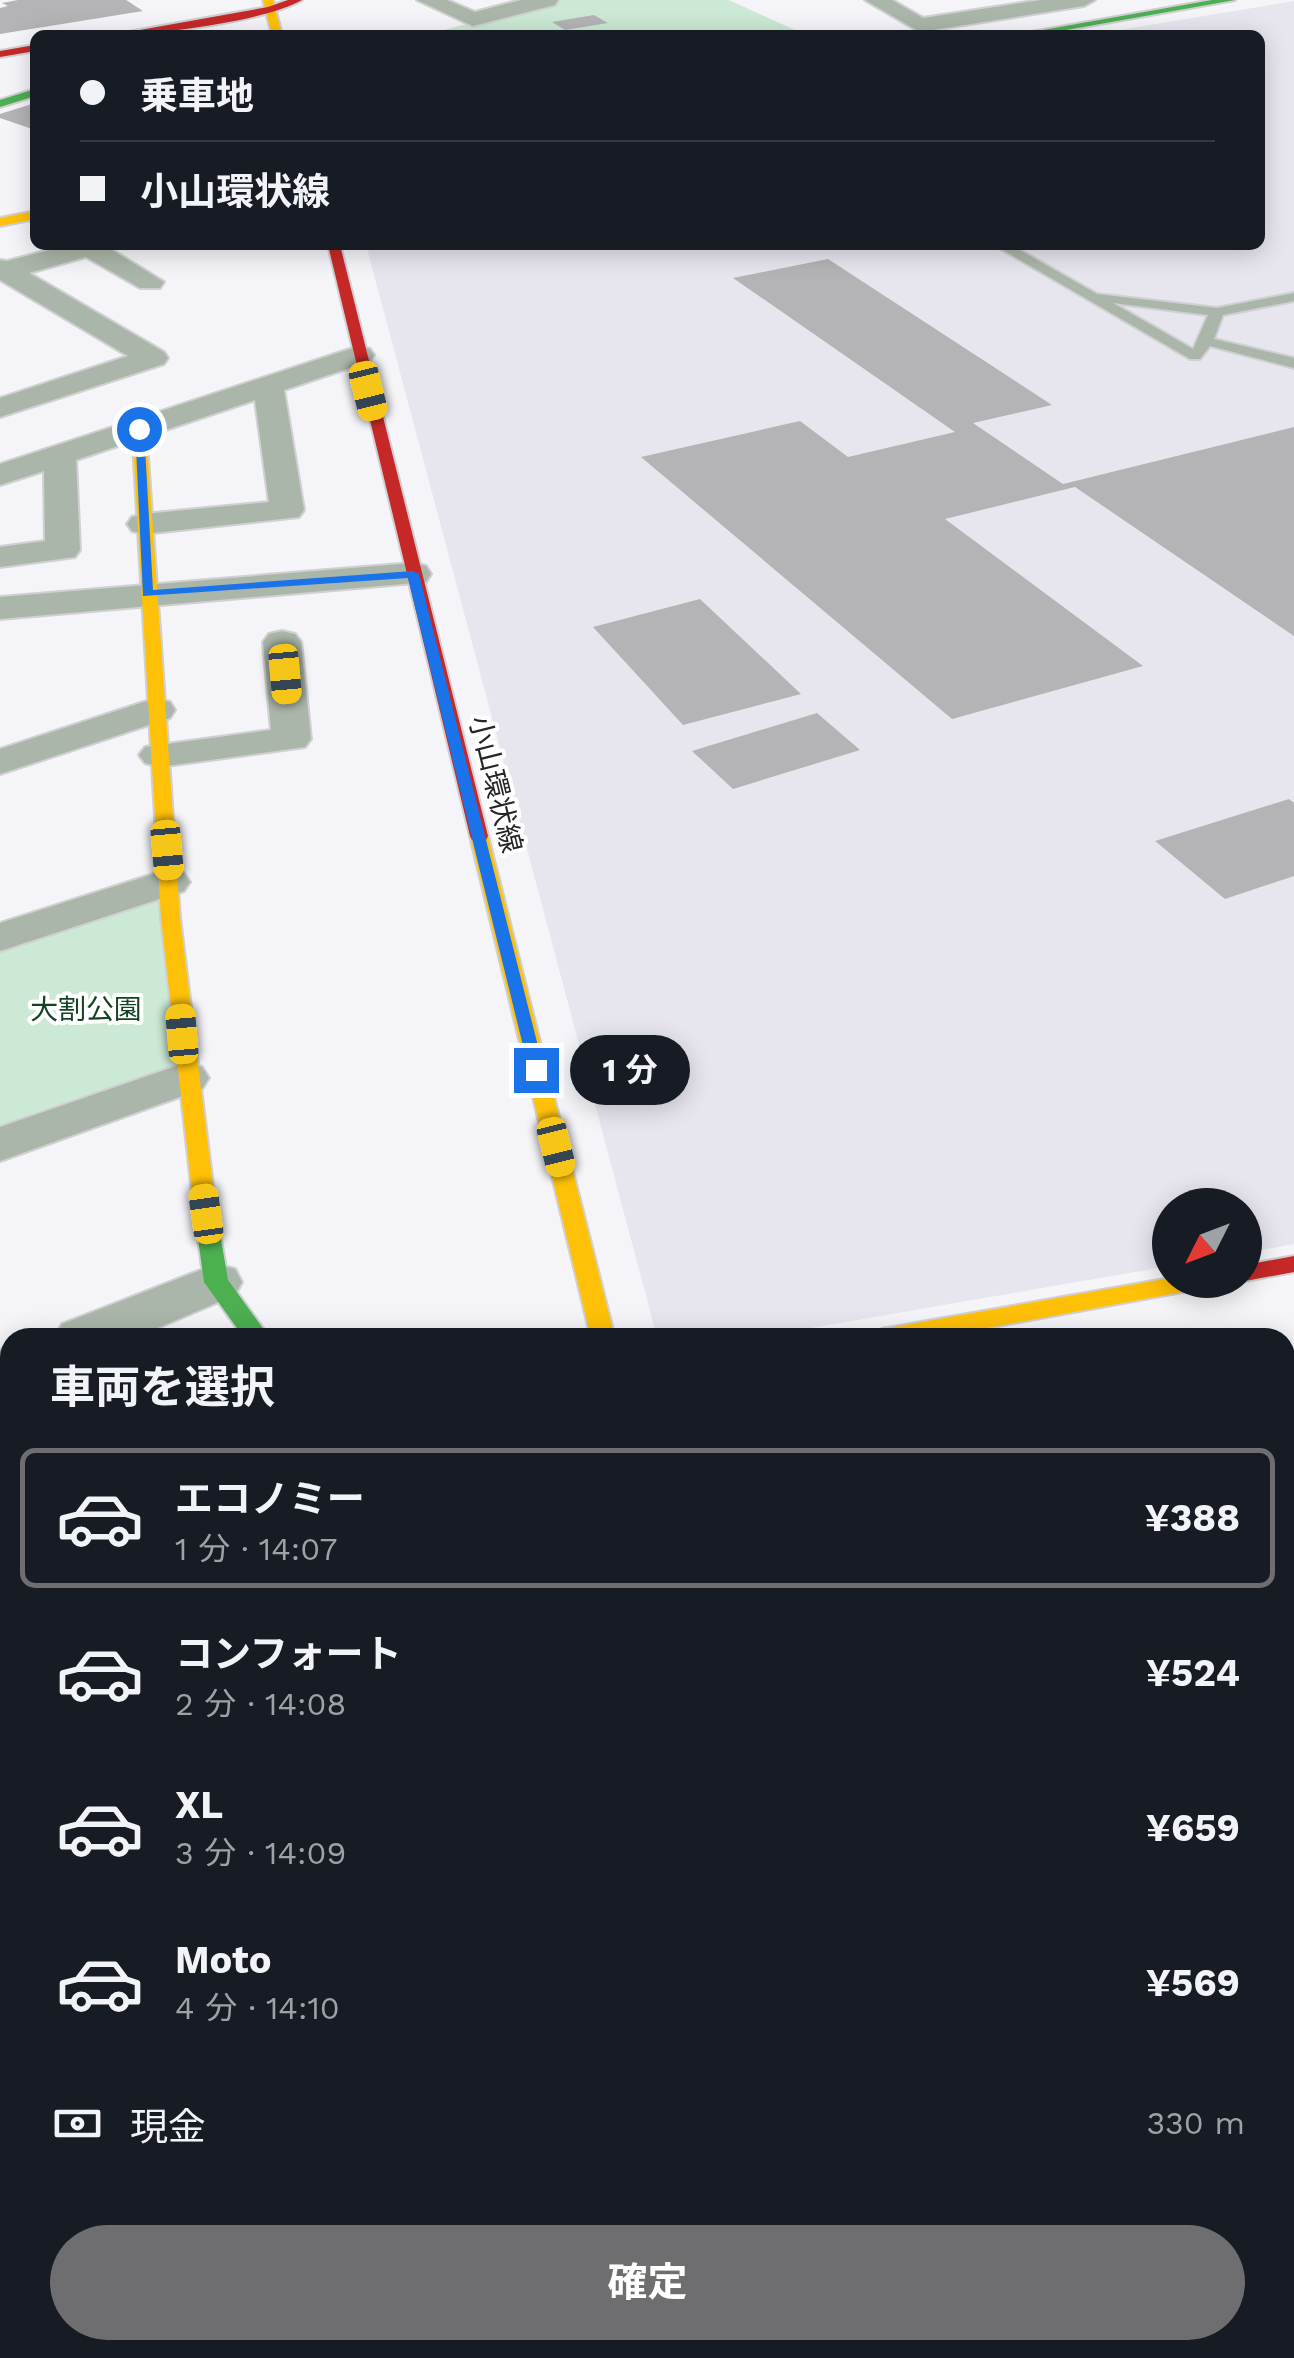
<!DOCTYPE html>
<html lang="ja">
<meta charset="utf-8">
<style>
body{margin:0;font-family:"Work Sans","Noto Sans JP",sans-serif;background:#20242c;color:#f1f3f6;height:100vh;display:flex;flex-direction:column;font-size:38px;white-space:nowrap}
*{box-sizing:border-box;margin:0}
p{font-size:32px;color:#9ea1a6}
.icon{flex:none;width:55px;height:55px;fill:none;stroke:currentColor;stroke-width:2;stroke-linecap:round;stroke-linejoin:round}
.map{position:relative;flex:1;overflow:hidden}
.drawer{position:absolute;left:0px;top:1328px;width:1295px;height:1032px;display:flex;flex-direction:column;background:#171b24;border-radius:30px 30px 0 0;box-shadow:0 5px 25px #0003}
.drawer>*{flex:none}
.guide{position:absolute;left:30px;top:30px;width:1235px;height:220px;border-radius:15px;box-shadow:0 5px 25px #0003;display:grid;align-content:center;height:220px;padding:0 50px;background:#171b24}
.needle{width:65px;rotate:228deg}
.tools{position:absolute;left:1152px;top:1188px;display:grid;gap:20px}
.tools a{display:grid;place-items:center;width:110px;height:110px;border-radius:50%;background:#171b24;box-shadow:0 5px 25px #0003;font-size:50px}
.end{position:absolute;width:45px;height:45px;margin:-22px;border:12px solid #1a73e8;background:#fff;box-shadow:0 0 0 5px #fff}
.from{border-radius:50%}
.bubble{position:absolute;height:70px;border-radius:35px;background:#171b24;box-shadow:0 5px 25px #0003;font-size:32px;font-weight:700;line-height:70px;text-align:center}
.car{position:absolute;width:30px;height:60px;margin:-30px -15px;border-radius:12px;box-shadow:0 0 8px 2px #0007;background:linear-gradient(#f5c518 24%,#345 0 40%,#f5c518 0 76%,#345 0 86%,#f5c518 0)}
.guide b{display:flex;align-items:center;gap:35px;height:95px;font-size:38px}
.guide b+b{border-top:2px solid #363941}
.guide i{width:25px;height:25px;background:#f1f3f6}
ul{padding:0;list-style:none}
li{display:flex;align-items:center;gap:30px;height:140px;margin:0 20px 15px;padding:0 30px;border:5px solid transparent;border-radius:15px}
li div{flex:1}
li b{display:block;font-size:38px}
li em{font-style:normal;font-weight:700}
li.current{border-color:#6e6e70}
li>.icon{width:90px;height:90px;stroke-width:1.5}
h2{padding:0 50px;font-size:45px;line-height:120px}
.pay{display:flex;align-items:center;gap:25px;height:110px;padding:0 50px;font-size:38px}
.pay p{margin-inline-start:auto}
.action{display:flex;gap:20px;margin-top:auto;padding:20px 50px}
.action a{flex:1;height:115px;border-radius:60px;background:#6e6e70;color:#fff;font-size:40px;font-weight:700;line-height:115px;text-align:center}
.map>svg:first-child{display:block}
.built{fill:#e7e6ef}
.green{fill:#cbe9d4}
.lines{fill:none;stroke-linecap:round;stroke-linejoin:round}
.stream{fill:#b0d6fb;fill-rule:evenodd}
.building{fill:#b4b4b6}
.lane-casing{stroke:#d0d0d2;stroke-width:4}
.street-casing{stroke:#d0d0d2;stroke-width:4}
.fast-casing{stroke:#d0d0d2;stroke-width:4}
.slow-casing{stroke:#d0d0d2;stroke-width:4}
.jam-casing{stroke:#d0d0d2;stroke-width:4}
.path{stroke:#b2b8b2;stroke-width:9;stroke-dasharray:10 10;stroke-linecap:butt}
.lane{fill:#abb6aa;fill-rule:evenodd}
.street{fill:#abb6aa;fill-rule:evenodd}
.fast{fill:#4caf50;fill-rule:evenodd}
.slow{fill:#ffc107;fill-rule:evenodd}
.jam{fill:#c62828;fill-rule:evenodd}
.route{fill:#1a73e8}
.labels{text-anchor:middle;stroke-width:8;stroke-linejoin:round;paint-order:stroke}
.street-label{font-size:28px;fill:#252527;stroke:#fff}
.park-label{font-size:28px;fill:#144324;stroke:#fff}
</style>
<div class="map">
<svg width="1294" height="2358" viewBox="0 0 1294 2358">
<rect width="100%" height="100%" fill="#f5f5f9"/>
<!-- built -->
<path class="built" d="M1294,1v1243l-49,9v-48h-75v61l-411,71h-102l-291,-1092h894v-210h-171z"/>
<!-- green -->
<path class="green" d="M554,0h175l77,35h-380z
M160,891l18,183 -178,64v-194z"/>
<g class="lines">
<!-- stream -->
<path class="stream" d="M1294,1710v14l-9,4v-14z"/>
</g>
<!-- building -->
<path class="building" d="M18,0h108l17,11 -143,23v-26l8,-2 -6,-3z
M594,15l14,8 -43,7 -13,-8z
M35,103v27l-35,-12v-4z
M828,259l224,146 -79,18 90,61 231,-57v209l-219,-149 -130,32 198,147 -191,53 -311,-262 159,-36 48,36 107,-25 -222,-154z
M700,599l101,95 -118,31 -90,-98z
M817,713l43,37 -127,39 -41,-38z
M1289,799l5,4v73l-69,23 -70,-58z"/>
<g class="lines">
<defs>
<path id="lane" d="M994,245h17l86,49 120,14 77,-15v8l-71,14 -9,24 80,19v10l-84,-22 -10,13h-10zM1113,303l95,12 -15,34z
M297,2350h40l1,8h-40z"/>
<path id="street" d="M417,0h30l28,12 46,-12h37l-3,5 -82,21z
M865,0h27l31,18 118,-18h54l-11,6 -164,26z
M69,245h35l60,37 -4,6h-20l-54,-31 -57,16 135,79 4,6 -4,6 -164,53v-19l128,-42 -128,-76v-20l7,1z
M359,346l11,3 4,6 -4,6 -86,29 20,120 -5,7 -155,17 -12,-3 -5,-7 5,-7 12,-3 125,-12 -14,-102 -179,60 4,90 -5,7 -75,10v-20l45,-6 -1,-70 -44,14v-21z
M413,563l13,3 5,8 -5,8 -426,37v-22z
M282,631l13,3 6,8 10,97 -6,8 -146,20 -14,-4 -6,-8 6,-8 126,-17 -8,-88 6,-8z
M156,698l14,4 5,8 -5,8 -170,56v-25z
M169,869l15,4 6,9 -6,9 -184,60v-28z
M185,1063l17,4 7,11 -7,11 -202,72v-34z
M216,1264l19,5 7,13 -7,13 -101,43h-80l8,-14z
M10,1347v41l-10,3v-41z
M0,1399l10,3v57l-10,-3z
M10,1619v51l-10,3v-51z
M10,1876v62l-10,1v-62z"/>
<path id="fast" d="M1212,0h23l-197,35h-23z
M35,89v7l-35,11v-7z
M205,1202l11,8 12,70 42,58h-26l-40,-56 -10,-72z"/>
<path id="slow" d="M263,0h10l9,35h-10z
M35,211v8l-35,7v-8z
M139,425l7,4 34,489 36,292 -11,8 -11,-8 -33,-292 -29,-489z
M479,830l9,6 127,502h-24l-121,-502z
M1170,1278l46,2 -12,8 -271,50h-63l12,-9z
M10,2311v34l-10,2v-34z
M818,2350h36l2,8h-36z"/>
<path id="jam" d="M288,0h14c-36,21 -146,35 -190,35l156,-28z
M35,45v6l-35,6v-6z
M328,245h12l148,591 -2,4h-14l-2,-4z
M1294,1256v16l-49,9 -4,-1h4v-15z"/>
</defs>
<!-- lane casing -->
<use href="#lane" class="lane-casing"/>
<!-- street casing -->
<use href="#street" class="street-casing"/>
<!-- fast casing -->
<use href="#fast" class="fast-casing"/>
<!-- slow casing -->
<use href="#slow" class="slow-casing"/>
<!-- jam casing -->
<use href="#jam" class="jam-casing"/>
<!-- path -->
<path class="path" d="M1285,1911l9,11"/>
<!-- lane -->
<use href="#lane" class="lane"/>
<!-- street -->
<use href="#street" class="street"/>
<!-- fast -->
<use href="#fast" class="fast"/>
<!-- slow -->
<use href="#slow" class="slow"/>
<!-- jam -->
<use href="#jam" class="jam"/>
</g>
<!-- route -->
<path class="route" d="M135,427l9,2 9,161 260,-19 6,3 125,496 -2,4 -13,-4 -121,-492 -265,18z"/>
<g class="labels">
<!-- street labels -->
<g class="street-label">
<text transform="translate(496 784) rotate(76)" y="10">小山環状線</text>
</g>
<!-- park labels -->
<g class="park-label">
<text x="86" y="1019">大割公園</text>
</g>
</g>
</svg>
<div class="tools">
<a><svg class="needle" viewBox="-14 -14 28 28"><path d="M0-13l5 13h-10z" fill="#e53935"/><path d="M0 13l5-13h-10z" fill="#9ea1a6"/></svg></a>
</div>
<i class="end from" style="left:139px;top:429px"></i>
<i class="end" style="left:536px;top:1070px"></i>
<div class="bubble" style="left:570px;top:1035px;width:120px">1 分</div>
<i class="car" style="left:368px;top:391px;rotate:166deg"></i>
<i class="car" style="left:285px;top:674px;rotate:175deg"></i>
<i class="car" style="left:167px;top:850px;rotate:175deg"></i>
<i class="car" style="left:182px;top:1034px;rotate:355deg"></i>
<i class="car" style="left:556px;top:1147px;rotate:166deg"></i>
<i class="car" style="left:206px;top:1214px;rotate:352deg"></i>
<div class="guide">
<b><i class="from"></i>乗車地</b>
<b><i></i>小山環状線</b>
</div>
<section class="drawer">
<h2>車両を選択</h2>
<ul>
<li class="current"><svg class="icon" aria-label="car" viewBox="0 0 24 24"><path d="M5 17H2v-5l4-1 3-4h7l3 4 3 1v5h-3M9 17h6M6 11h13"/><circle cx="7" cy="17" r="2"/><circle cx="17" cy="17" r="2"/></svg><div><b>エコノミー</b><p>1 分 · 14:07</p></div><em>¥388</em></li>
<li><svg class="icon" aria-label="car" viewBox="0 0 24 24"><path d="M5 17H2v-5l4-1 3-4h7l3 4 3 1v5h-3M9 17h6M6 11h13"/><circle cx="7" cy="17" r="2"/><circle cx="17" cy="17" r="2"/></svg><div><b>コンフォート</b><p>2 分 · 14:08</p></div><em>¥524</em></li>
<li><svg class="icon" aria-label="car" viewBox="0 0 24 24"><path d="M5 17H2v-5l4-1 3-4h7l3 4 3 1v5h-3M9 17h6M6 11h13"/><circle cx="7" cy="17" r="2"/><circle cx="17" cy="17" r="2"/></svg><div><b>XL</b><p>3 分 · 14:09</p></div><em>¥659</em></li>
<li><svg class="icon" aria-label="car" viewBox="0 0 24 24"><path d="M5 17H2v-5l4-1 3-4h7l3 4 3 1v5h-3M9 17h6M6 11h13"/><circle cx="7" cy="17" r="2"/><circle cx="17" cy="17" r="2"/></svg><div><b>Moto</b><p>4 分 · 14:10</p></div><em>¥569</em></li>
</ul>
<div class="pay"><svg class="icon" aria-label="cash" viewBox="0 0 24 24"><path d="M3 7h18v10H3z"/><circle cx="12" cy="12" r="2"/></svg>現金<p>330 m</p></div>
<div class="action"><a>確定</a></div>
</section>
</div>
